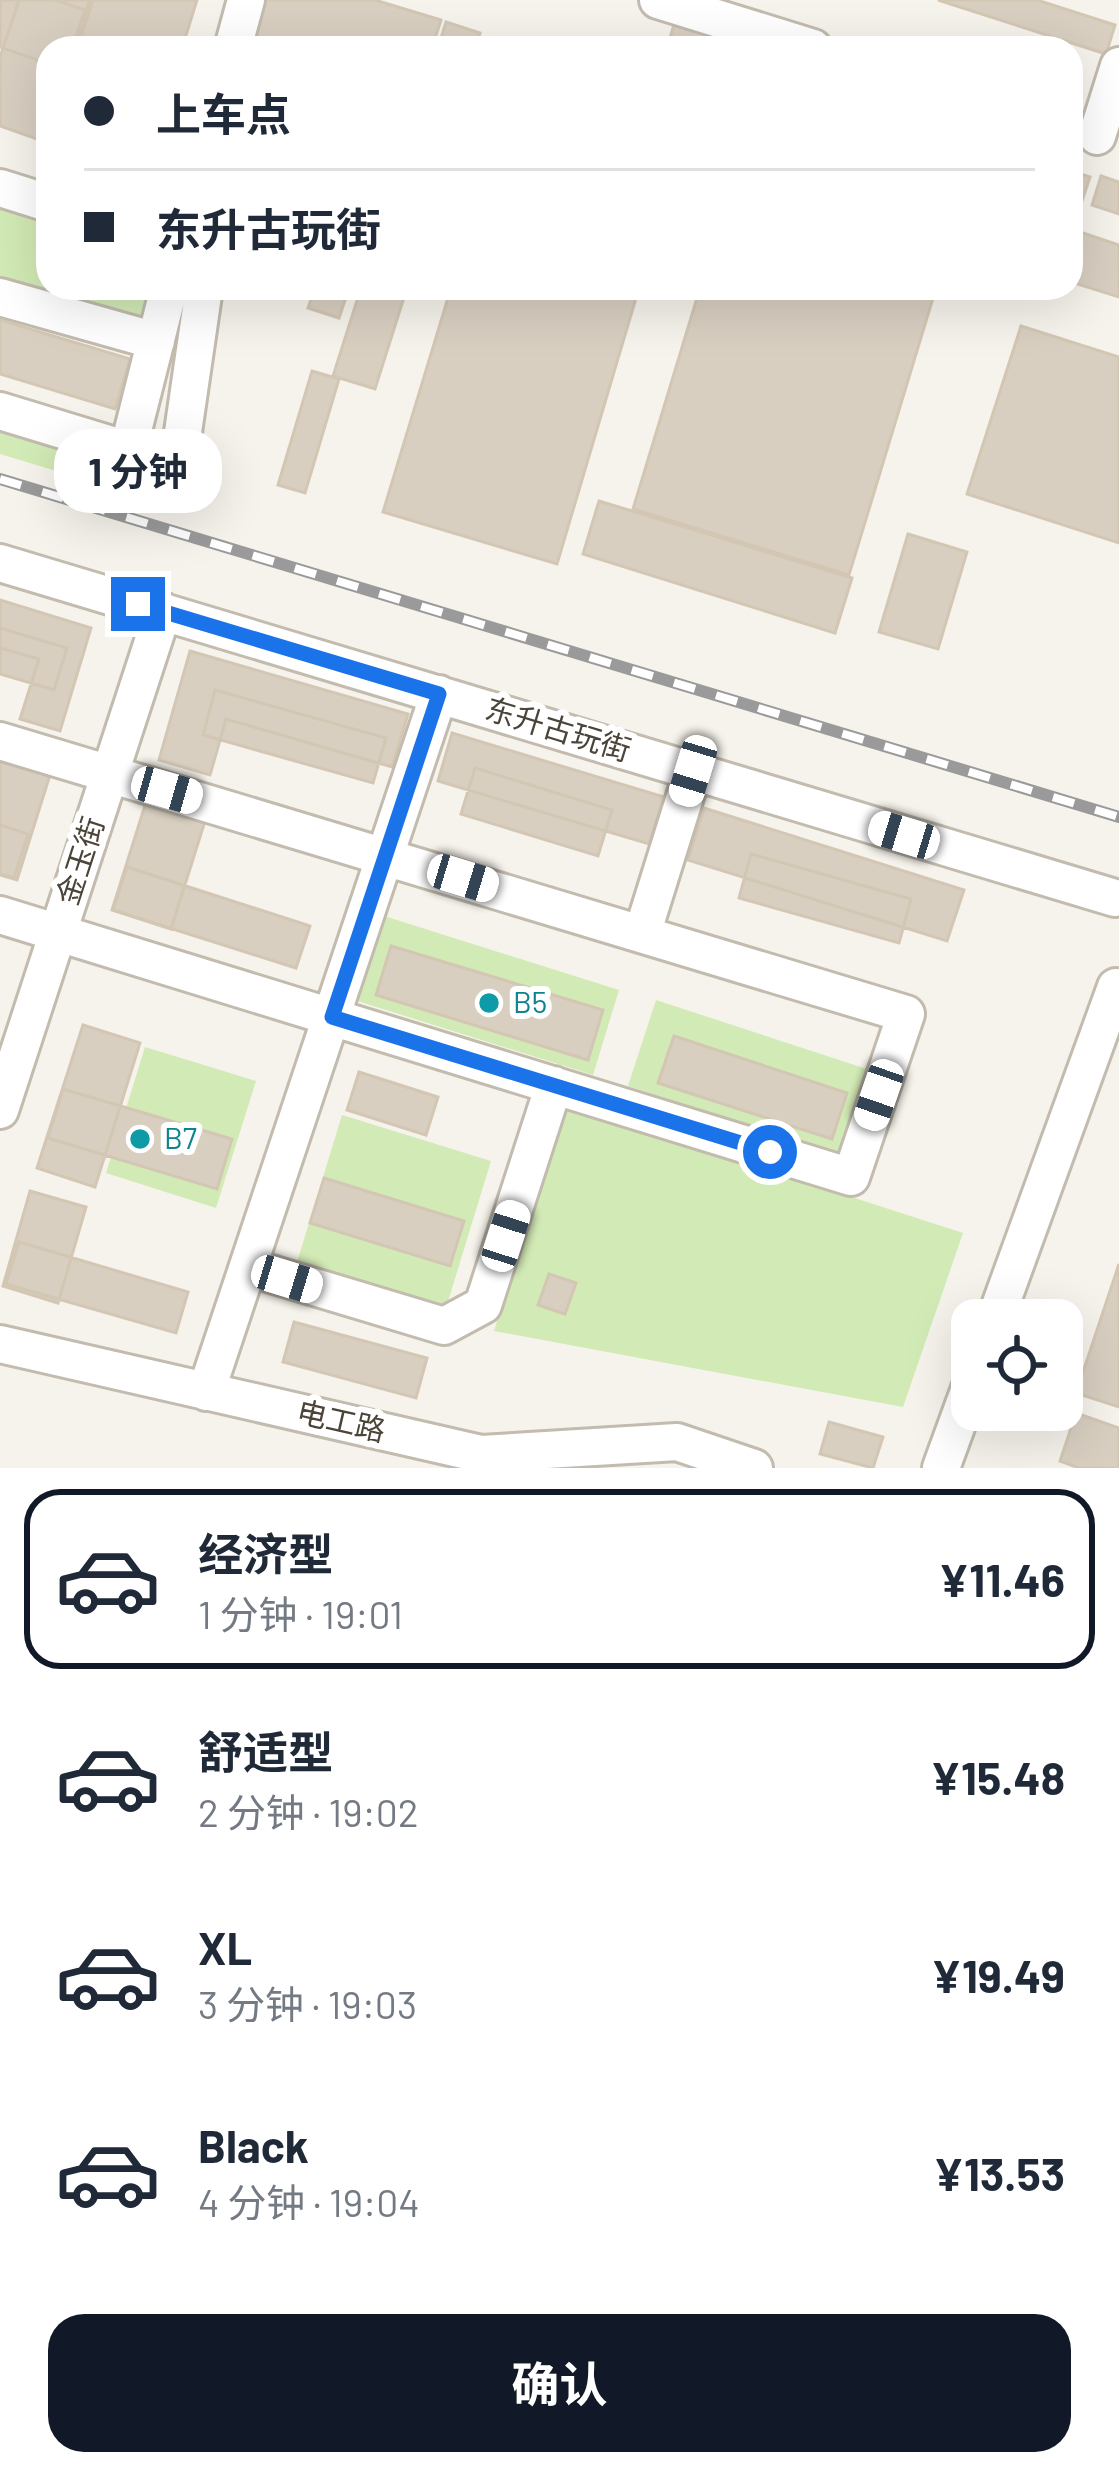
<!DOCTYPE html>
<html lang="zh">
<meta charset="utf-8">
<style>
body{margin:0;font-family:Barlow,"Noto Sans SC",sans-serif;background:#f6f6f7;color:#1f2937;height:100vh;display:flex;flex-direction:column;font-size:45px;white-space:nowrap}
*{box-sizing:border-box;margin:0}
p{font-size:39px;color:#747a83}
.icon{flex:none;width:66px;height:66px;fill:none;stroke:currentColor;stroke-width:2;stroke-linecap:round;stroke-linejoin:round}
.map{position:relative;height:1468px;overflow:hidden}
.panel{display:flex;flex-direction:column;background:#fff;flex:1}
.panel>*{flex:none}
.banner{position:absolute;left:36px;top:36px;width:1047px;height:264px;border-radius:36px;box-shadow:0 12px 48px #0002;display:grid;align-content:center;height:264px;padding:0 48px;background:#fff}
.buttons{position:absolute;left:951px;top:1299px;display:grid;gap:24px}
.buttons a{display:grid;place-items:center;width:132px;height:132px;border-radius:24px;background:#fff;box-shadow:0 12px 48px #0002;font-size:60px}
.end{position:absolute;width:54px;height:54px;margin:-27px;border:15px solid #1a73e8;background:#fff;box-shadow:0 0 0 6px #fff}
.from{border-radius:50%}
.bubble{position:absolute;height:84px;border-radius:36px;background:#fff;box-shadow:0 12px 48px #0002;font-size:39px;font-weight:700;line-height:84px;text-align:center}
.car{position:absolute;width:36px;height:72px;margin:-36px -18px;border-radius:15px;box-shadow:0 0 9px 3px #0007;background:linear-gradient(#fff 24%,#345 0 40%,#fff 0 76%,#345 0 86%,#fff 0)}
.banner b{display:flex;align-items:center;gap:42px;height:114px;font-size:45px}
.banner b+b{border-top:3px solid #e0e1e3}
.banner i{width:30px;height:30px;background:#1f2937}
ul{padding:21px 0 0;list-style:none}
li{display:flex;align-items:center;gap:36px;height:180px;margin:0 24px 18px;padding:0 24px;border:6px solid transparent;border-radius:36px}
li div{flex:1}
li b{display:block;font-size:45px}
li em{font-style:normal;font-weight:700}
li.current{border-color:#111827}
li>.icon{width:108px;height:108px;stroke-width:1.5}
.primary-button{display:flex;gap:24px;margin-top:auto;padding:24px 48px}
.primary-button a{flex:1;height:138px;border-radius:36px;background:#111827;color:#fff;font-size:48px;font-weight:700;line-height:138px;text-align:center}
.map>svg:first-child{display:block}
.green{fill:#d2eab5}
.building{fill:#d8cfc1;stroke:#d3c7b4;stroke-width:3}
.lines{fill:none;stroke-linecap:round;stroke-linejoin:round}
.minor-casing{stroke:#c2bbae;stroke-width:42}
.minor{stroke:#fff;stroke-width:36}
.rail-casing{stroke:#9a9a9a;stroke-width:12}
.rail{stroke:#fff;stroke-width:8;stroke-dasharray:22;stroke-linecap:butt}
.route{stroke:#1a73e8;stroke-width:15}
.culture-dot{fill:#0f9aa8;stroke:#fff;stroke-width:4.5}
.labels{text-anchor:middle;stroke-width:12;stroke-linejoin:round;paint-order:stroke}
.street-label{font-size:30px;fill:#4b4439;stroke:#fff}
.culture-label{font-size:30px;fill:#0d838f;stroke:#fff;text-anchor:start}
</style>
<div class="map">
<svg width="1119" height="1468" viewBox="0 0 1119 1468">
<rect width="100%" height="100%" fill="#f6f3ec"/>
<!-- green -->
<path class="green" d="M0,203l48,14v71h104l-8,28 -144,-40z
M0,425l116,36 -7,26 -109,-33z
M378,914l241,76 -26,85 -242,-76z
M656,1000l220,72 -28,86 -220,-72z
M145,1047l111,34 -40,127 -110,-35z
M564,1104l399,129 -60,174 -409,-76z
M342,1115l149,46 -45,147 -149,-46z"/>
<!-- building -->
<path class="building" d="M0,0h90l-16,48h-26v16l-48,-17z
M19,0h36l30,10 -13,38h-24v70l-8,22 -40,-14v-69z
M93,0h104l-15,48h-105z
M252,0h123l66,20 -9,28h-192z
M938,0h99l78,25 -9,29z
M675,21l45,16 -4,11h-49z
M446,22l34,11 -4,15h-38z
M1071,171l19,6 -10,30 -9,-3z
M1101,176l18,6v32l-27,-9z
M1074,230l45,15v52l-48,-15z
M315,288h34l-10,30 -31,-10z
M361,288h46l-32,101 -42,-13z
M451,288h151l34,10 -79,266 -174,-52z
M700,288h199l34,10 -84,277 -216,-66z
M0,320l130,39 -15,50 -115,-35z
M1021,326l98,31v186l-152,-49z
M312,371l27,8 -34,114 -27,-8z
M599,501l253,77 -17,55 -252,-79z
M908,534l59,18 -29,97 -59,-17z
M0,600l91,28 -31,103 -40,-12 19,-60 -39,-11z
M0,628l67,20 -13,42 -54,-16z
M190,651l218,63 -16,53 -166,-48 -16,56 -51,-15z
M215,690l171,48 -13,45 -170,-48z
M452,733l212,64 -15,47 -211,-63z
M0,759l50,16 -33,105 -17,-5z
M475,768l137,42 -14,46 -137,-42z
M147,799l59,19 -35,111 -59,-19z
M704,808l260,82 -17,51 -259,-81z
M0,825l28,9 -14,44 -14,-4z
M751,854l160,45 -12,44 -160,-45z
M127,867l183,59 -14,42 -183,-58z
M391,946l212,64 -15,50 -212,-65z
M83,1025l57,18 -45,144 -58,-19z
M674,1036l173,57 -15,46 -174,-56z
M359,1072l79,25 -12,38 -79,-25z
M63,1089l169,50 -15,50 -169,-51z
M324,1178l140,43 -14,45 -140,-43z
M30,1191l56,16 -28,96 -55,-17z
M19,1242l169,50 -12,41 -170,-49z
M1119,1264v143l-43,-14z
M549,1274l27,9 -11,31 -27,-9z
M294,1322l133,36 -11,40 -133,-36z
M1076,1413l43,15v40h-40l-19,-7z
M829,1422l54,15 -10,31 -53,-14z"/>
<g class="lines">
<defs>
<path id="minor" d="M658,0l155,48
M233,48l13,-48
M1097,136l22,-70
M0,188l48,15
M0,297l156,44
M0,411l128,39 41,-162
M182,439l22,-151
M0,563l1115,335
M0,741l906,273 -55,163 -851,-262
M643,931l50,-160
M0,1110l163,-499
M248,1267l196,59 39,-21 71,-220
M995,1320l121,-333
M0,1344l481,110 196,-12 77,26
M206,1392l233,-698
M941,1468l31,-85"/>
</defs>
<!-- minor casing -->
<use href="#minor" class="minor-casing"/>
<!-- minor -->
<use href="#minor" class="minor"/>
<defs>
<path id="rail" d="M0,479l1119,338"/>
</defs>
<!-- rail casing -->
<use href="#rail" class="rail-casing"/>
<!-- rail -->
<use href="#rail" class="rail"/>
</g>
<g class="lines">
<!-- route -->
<path class="route" d="M138,604l301,90 -107,323 438,135"/>
</g>
<!-- markers -->
<g class="culture-dot">
<circle cx="489" cy="1003" r="12"/>
<circle cx="140" cy="1139" r="12"/>
</g>
<g class="labels">
<!-- street labels -->
<g class="street-label">
<text transform="translate(558 730) rotate(17)" y="10">东升古玩街</text>
<text transform="translate(81 861) rotate(-72)" y="10">金玉街</text>
<text transform="translate(341 1422) rotate(13)" y="10">电工路</text>
</g>
<!-- culture labels -->
<g class="culture-label">
<text x="513" y="1013">B5</text>
<text x="164" y="1149">B7</text>
</g>
</g>
</svg>
<div class="buttons">
<a><svg class="icon" aria-label="locate" viewBox="0 0 24 24"><circle cx="12" cy="12" r="6"/><path d="M12 2v4M12 18v4M2 12h4M18 12h4"/></svg></a>
</div>
<i class="end from" style="left:770px;top:1152px"></i>
<i class="end" style="left:138px;top:604px"></i>
<div class="bubble" style="left:54px;top:429px;width:168px">1 分钟</div>
<i class="car" style="left:693px;top:771px;rotate:197deg"></i>
<i class="car" style="left:167px;top:790px;rotate:106deg"></i>
<i class="car" style="left:904px;top:835px;rotate:287deg"></i>
<i class="car" style="left:463px;top:878px;rotate:107deg"></i>
<i class="car" style="left:879px;top:1095px;rotate:199deg"></i>
<i class="car" style="left:506px;top:1236px;rotate:18deg"></i>
<i class="car" style="left:287px;top:1279px;rotate:107deg"></i>
<div class="banner">
<b><i class="from"></i>上车点</b>
<b><i></i>东升古玩街</b>
</div>
</div>
<section class="panel">
<ul>
<li class="current"><svg class="icon" aria-label="car" viewBox="0 0 24 24"><path d="M5 17H2v-5l4-1 3-4h7l3 4 3 1v5h-3M9 17h6M6 11h13"/><circle cx="7" cy="17" r="2"/><circle cx="17" cy="17" r="2"/></svg><div><b>经济型</b><p>1 分钟 · 19:01</p></div><em>¥11.46</em></li>
<li><svg class="icon" aria-label="car" viewBox="0 0 24 24"><path d="M5 17H2v-5l4-1 3-4h7l3 4 3 1v5h-3M9 17h6M6 11h13"/><circle cx="7" cy="17" r="2"/><circle cx="17" cy="17" r="2"/></svg><div><b>舒适型</b><p>2 分钟 · 19:02</p></div><em>¥15.48</em></li>
<li><svg class="icon" aria-label="car" viewBox="0 0 24 24"><path d="M5 17H2v-5l4-1 3-4h7l3 4 3 1v5h-3M9 17h6M6 11h13"/><circle cx="7" cy="17" r="2"/><circle cx="17" cy="17" r="2"/></svg><div><b>XL</b><p>3 分钟 · 19:03</p></div><em>¥19.49</em></li>
<li><svg class="icon" aria-label="car" viewBox="0 0 24 24"><path d="M5 17H2v-5l4-1 3-4h7l3 4 3 1v5h-3M9 17h6M6 11h13"/><circle cx="7" cy="17" r="2"/><circle cx="17" cy="17" r="2"/></svg><div><b>Black</b><p>4 分钟 · 19:04</p></div><em>¥13.53</em></li>
</ul>
<div class="primary-button"><a>确认</a></div>
</section>
